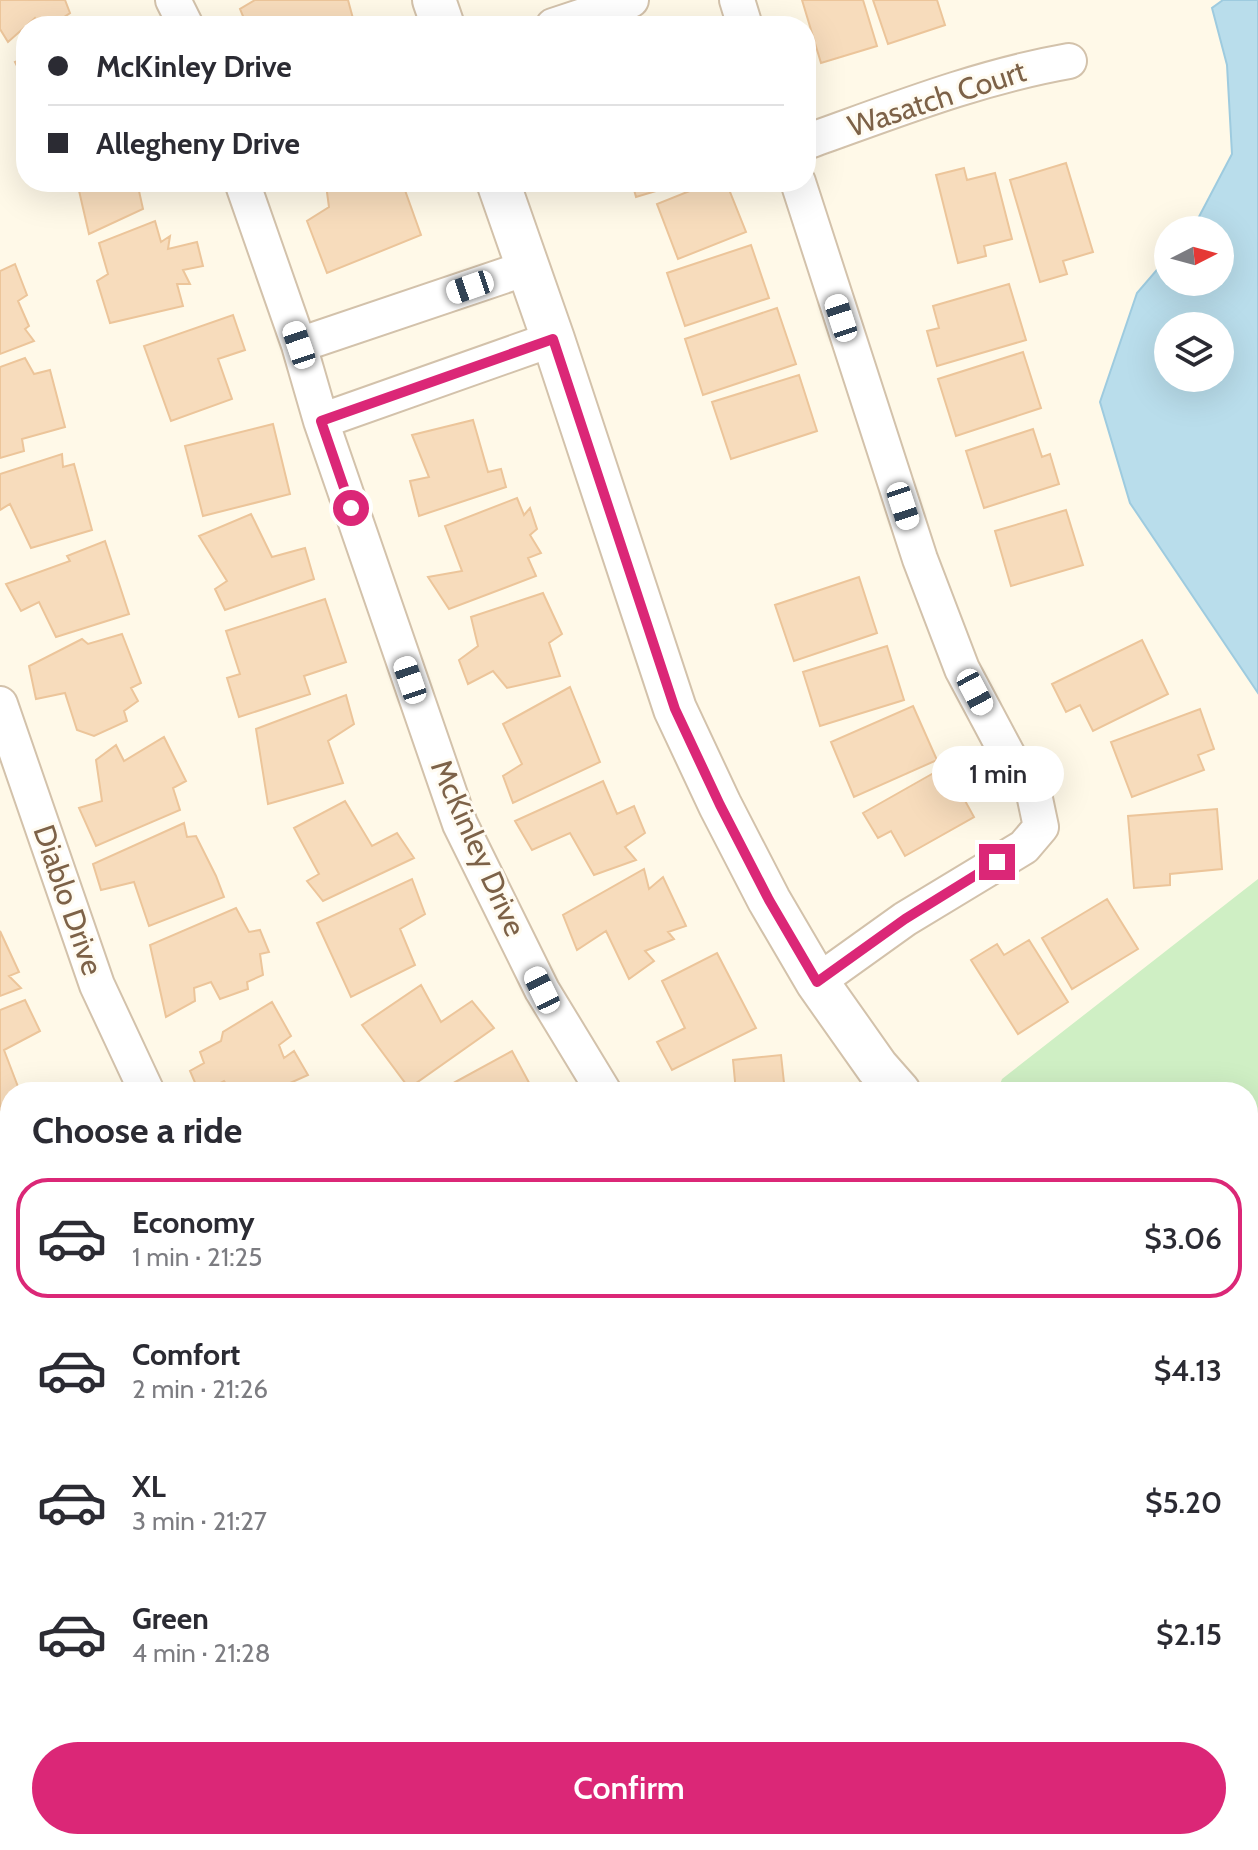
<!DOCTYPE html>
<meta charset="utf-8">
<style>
body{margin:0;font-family:Cabin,sans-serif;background:#f7f7f7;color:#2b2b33;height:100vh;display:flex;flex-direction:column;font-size:30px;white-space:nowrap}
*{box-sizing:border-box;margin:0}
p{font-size:26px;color:#7c7c81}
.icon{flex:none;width:44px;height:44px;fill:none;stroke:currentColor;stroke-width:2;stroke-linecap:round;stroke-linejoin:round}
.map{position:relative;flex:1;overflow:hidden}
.drawer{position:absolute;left:0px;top:1082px;width:1258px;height:768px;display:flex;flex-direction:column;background:#fff;border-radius:32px 32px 0 0;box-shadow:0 8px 32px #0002}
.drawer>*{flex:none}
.banner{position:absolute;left:16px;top:16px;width:800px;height:176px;border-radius:32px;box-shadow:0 8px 32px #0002;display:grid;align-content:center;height:176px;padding:0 32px;background:#fff}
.needle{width:52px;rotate:84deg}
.fabs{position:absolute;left:1154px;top:216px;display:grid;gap:16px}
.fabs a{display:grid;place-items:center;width:80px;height:80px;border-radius:50%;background:#fff;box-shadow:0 8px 32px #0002;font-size:40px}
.end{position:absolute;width:36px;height:36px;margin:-18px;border:10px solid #db2777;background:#fff;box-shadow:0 0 0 4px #fff}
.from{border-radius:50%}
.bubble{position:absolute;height:56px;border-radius:28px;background:#fff;box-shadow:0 8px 32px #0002;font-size:26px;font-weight:600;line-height:56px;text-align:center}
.car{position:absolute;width:24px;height:48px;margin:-24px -12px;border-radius:10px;box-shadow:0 0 6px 2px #0007;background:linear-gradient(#fff 24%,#345 0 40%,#fff 0 76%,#345 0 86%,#fff 0)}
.banner b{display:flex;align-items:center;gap:28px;height:76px;font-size:30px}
.banner b+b{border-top:2px solid #e1e1e2}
.banner i{width:20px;height:20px;background:#2b2b33}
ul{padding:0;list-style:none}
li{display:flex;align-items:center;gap:24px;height:120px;margin:0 16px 12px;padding:0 16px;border:4px solid transparent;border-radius:32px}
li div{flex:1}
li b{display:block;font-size:30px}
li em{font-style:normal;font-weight:600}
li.selected{border-color:#db2777}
li>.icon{width:72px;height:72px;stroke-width:1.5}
h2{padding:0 32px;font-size:36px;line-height:96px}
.cta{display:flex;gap:16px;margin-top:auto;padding:16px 32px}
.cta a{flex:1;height:92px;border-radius:48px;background:#db2777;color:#fff;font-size:32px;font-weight:600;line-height:92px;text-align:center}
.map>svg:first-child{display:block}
.green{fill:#cfefc4}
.water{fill:#b9ddeb;stroke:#9ecbdf;stroke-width:2;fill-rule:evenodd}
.building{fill:#f7dcbc;stroke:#ecc59a;stroke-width:2}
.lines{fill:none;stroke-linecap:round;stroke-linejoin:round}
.minor-casing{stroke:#d3c2ab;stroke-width:38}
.tertiary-casing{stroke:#d3c2ab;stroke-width:46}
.minor{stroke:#fff;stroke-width:34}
.tertiary{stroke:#fff;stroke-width:42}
.route{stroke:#db2777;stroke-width:10}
.labels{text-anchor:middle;stroke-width:6;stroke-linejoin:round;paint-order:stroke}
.street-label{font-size:30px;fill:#7d6248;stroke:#fffbf1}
</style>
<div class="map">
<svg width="1258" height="1850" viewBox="0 0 1258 1850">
<rect width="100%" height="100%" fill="#fff9e8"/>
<!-- green -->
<path class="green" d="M1258,879v971h-454l-10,-10h454v-748h-251l5,-13z"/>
<!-- water -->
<path class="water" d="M1223,0h35v693l-128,-190 -30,-101 37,-109 31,-36v25h52v-52h-28l40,-76 -5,-89 -15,-57zM1168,326h52v52h-52z"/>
<!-- building -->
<path class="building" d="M0,0h65l5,13 -19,13h-10l-6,-8 -27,24 -8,-13z
M255,0h93l7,26h-108l-7,-17z
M802,0h61l14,46 -56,17z
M873,0h64l8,25 -57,19z
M26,57v27l-11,-22z
M1066,163l27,89 -30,9 4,13 -27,8 -30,-102z
M964,168l3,12 28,-7 17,66 -28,7 2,10 -28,7 -22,-88z
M77,182h60l6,27 -54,25z
M331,182h71l19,53 -94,38 -20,-52 22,-14 -3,-22z
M632,182h54l-50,15z
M712,182h14l20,50 -68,27 -21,-55z
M155,221l6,21 9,-6 -2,13 29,-7 6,24 -20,4 7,14h-13l6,22 -73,17 -13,-42 11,-7 -9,-31z
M751,245l18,53 -84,28 -18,-53z
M15,264l12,31 -9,6 11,25 -4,3 9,12 -34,13v-83z
M1009,284l17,56 -89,26 -10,-35 12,-3 -6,-22z
M777,308l19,56 -93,31 -18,-56z
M233,315l12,35 -27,9 14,40 -61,22 -27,-75z
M1023,352l18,56 -85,28 -18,-57z
M25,358l9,16 16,-4 15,57 -43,12 2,12 -24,7v-91z
M799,375l18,56 -86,28 -19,-57z
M473,420l15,52 13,-3 5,18 -87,29 -9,-35 19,-4 -17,-42z
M273,424l17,70 -87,22 -18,-70z
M1033,429l9,28 8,-3 9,30 -75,24 -18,-57z
M62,454l1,13 11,-3 18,66 -61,18 -21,-44 -10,6v-36z
M517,498l7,17 6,-7 7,21 -7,6 11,18 -13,5 8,18 -87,33 -21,-32 34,-6 -17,-45z
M1066,510l17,55 -72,21 -16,-55z
M251,514l21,43 33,-9 9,31 -89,31 -10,-21 12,-8 -28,-45z
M105,541l24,73 -73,23 -17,-35 -18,9 -15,-27 64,-23 -3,-5z
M859,577l18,56 -83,28 -19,-56z
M543,593l19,41 -13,9 11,33 -53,12 -14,-17 -25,13 -9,-24 19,-14 -7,-29z
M325,599l21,63 -42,14 6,18 -71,23 -12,-39 13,-4 -14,-43z
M122,634l19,49 -10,5 7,13 -14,10 3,10 -33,15 -17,-6 -12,-37 -29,6 -7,-33 53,-27 6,5z
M1142,640l26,54 -75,37 -13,-26 -14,7 -14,-28z
M887,646l17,54 -84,26 -17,-54z
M570,687l30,75 -87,41 -10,-27 19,-12 -19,-40z
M346,695l8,29 -26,17 15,42 -75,21 -12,-75z
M913,706l24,54 -83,37 -23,-55z
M1200,709l14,40 -16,6 6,15 -72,27 -21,-55z
M164,737l22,44 -13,7 7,22 -84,36 -17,-38 23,-7 -6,-41 20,-15 8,16z
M946,766l28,51 -69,39 -14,-25 -13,7 -15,-25z
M603,781l14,33 17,-8 11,27 -20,14 11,13 -42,15 -24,-42 -38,17 -17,-29z
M345,801l27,45 25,-13 17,25 -91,43 -16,-20 12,-7 -25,-46z
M1217,809l5,60 -52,5v11l-36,3 -6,-72z
M184,823l3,14 9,-1 20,40 8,21 -75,29 -15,-44 -33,8 -8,-26z
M644,869l5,20 14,-12 23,49 -18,6 6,7 -29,12 9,10 -25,18 -23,-48 -29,19 -14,-35z
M412,879l13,35 -25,15 15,36 -64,32 -34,-74z
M1107,899l31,50 -66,40 -30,-51z
M236,908l13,24 11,-2 9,22 -9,2 3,21 -16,7 1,7 -28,10 -9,-17 -17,6 1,13 -29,16 -16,-72z
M0,931l19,41 -10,4 12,12 -21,8z
M1029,940l39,62 -50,32 -47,-74 26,-16 7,11z
M717,953l39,75 -84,42 -15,-28 28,-14 -23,-47z
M421,985l20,37 31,-21 22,27 -85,60 -47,-63z
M25,1000l15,31 -36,19 16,42h-10v13l-10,5v-100z
M272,1002l19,34 -12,9 5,13 10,-7 14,24 -38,17h-38l-8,-11 -20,11h-5l-9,-21 14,-8 -4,-11 21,-11 2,-9z
M512,1051l22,41h-97z
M781,1055l4,37h-49l-3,-32z
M10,1130v75l-3,2 -7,-18v-55z
M0,1534l10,1v63l-10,1z
M4,1810l6,40h-10v-39z
M146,1840h59l3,10h-59z
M233,1840h76l2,10h-75z
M324,1840h55l-31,10h-20z
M597,1840h69l-6,10h-70z
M724,1840h13l8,10h-34z"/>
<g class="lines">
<defs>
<path id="minor" d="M173,0l13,26
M737,0l8,26
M553,26l78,-26
M806,142c87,-31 172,-65 263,-81
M242,182l57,163 22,76 139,403 82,166 62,102
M798,182l122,377 42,110 49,92 23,33 7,33 -17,20 -119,72 -88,63
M299,345l228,-77
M321,421l232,-82
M0,704l97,281 50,107
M0,1457h10
M0,1689h10
M82,1850v-10"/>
<path id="tertiary" d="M434,0l9,26
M498,182l55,157 122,370 45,96 49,95 48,82 60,85 22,25
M1248,1400l10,5"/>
</defs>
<!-- minor casing -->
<use href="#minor" class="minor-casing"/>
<!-- tertiary casing -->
<use href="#tertiary" class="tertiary-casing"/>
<!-- minor -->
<use href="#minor" class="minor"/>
<!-- tertiary -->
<use href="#tertiary" class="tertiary"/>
</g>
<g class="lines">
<!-- route -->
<path class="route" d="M351,508l-30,-87 232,-82 122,370 45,96 49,95 48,82 88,-63 92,-57"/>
</g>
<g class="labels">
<!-- street labels -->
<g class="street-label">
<text transform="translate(937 99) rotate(-18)" y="10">Wasatch Court</text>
<text transform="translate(478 848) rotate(66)" y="10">McKinley Drive</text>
<text transform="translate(68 900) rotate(71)" y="10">Diablo Drive</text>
</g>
</g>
</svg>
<div class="fabs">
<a><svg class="needle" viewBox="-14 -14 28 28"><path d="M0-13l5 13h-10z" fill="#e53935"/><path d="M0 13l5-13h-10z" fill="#7c7c81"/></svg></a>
<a><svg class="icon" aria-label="layers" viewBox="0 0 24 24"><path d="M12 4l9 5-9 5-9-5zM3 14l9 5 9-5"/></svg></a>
</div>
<i class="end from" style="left:351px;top:508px"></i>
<i class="end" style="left:997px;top:862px"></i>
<div class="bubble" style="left:932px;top:746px;width:132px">1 min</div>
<i class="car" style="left:470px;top:287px;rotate:251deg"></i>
<i class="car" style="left:841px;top:318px;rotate:342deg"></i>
<i class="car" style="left:299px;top:345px;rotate:341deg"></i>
<i class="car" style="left:903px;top:506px;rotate:162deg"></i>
<i class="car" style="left:410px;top:680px;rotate:341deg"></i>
<i class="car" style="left:975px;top:692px;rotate:152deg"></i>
<i class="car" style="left:542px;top:990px;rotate:334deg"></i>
<div class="banner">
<b><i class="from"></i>McKinley Drive</b>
<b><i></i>Allegheny Drive</b>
</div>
<section class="drawer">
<h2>Choose a ride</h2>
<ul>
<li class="selected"><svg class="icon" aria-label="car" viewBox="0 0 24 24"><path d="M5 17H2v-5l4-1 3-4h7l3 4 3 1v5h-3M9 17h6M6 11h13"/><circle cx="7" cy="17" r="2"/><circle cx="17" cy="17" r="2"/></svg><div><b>Economy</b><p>1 min · 21:25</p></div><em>$3.06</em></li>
<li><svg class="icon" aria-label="car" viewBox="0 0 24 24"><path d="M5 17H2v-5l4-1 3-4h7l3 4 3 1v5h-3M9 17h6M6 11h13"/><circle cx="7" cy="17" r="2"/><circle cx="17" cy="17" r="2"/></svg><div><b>Comfort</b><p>2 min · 21:26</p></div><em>$4.13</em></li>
<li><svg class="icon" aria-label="car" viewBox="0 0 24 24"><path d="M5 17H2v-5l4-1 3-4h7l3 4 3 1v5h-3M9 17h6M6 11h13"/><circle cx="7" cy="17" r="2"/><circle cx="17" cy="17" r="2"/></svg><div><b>XL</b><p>3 min · 21:27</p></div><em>$5.20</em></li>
<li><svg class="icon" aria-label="car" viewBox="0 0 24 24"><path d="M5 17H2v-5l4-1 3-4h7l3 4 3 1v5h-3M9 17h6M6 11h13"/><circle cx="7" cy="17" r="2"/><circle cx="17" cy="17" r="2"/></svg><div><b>Green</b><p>4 min · 21:28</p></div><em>$2.15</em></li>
</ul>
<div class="cta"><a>Confirm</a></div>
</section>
</div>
